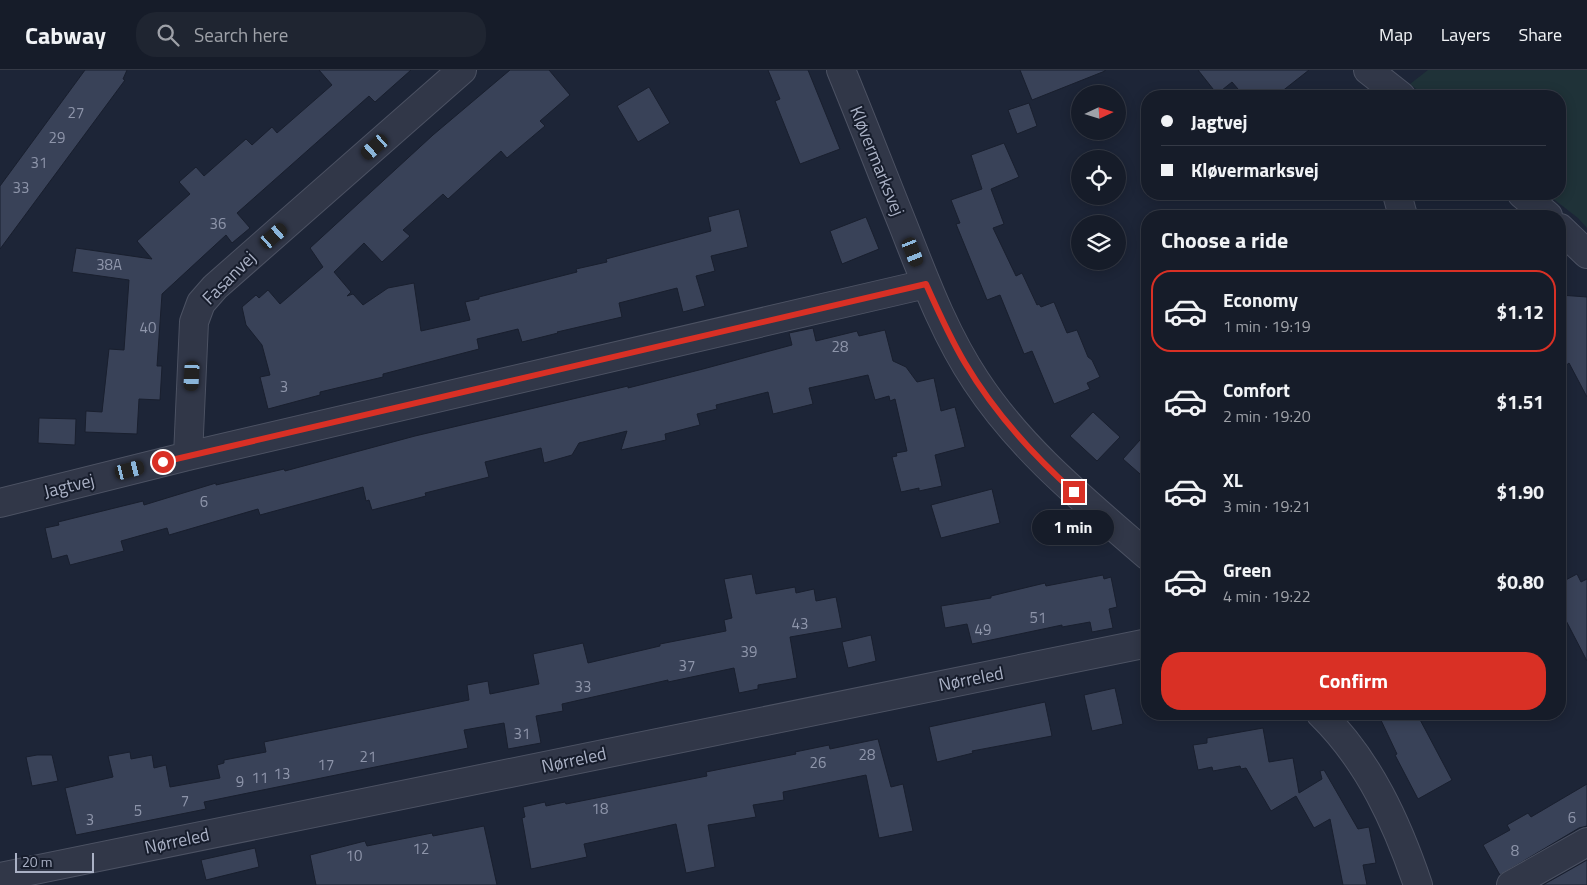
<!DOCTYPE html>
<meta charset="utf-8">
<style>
body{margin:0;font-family:"Titillium Web",sans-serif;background:#1f2531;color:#f1f3f6;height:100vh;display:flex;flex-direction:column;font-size:19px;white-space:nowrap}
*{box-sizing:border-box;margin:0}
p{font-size:16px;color:#9ea1a8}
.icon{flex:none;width:28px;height:28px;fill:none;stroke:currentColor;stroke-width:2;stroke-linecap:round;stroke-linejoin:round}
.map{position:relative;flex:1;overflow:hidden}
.details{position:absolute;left:1141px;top:140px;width:425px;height:510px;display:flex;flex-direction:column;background:#161c29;border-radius:20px;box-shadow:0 2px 12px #0003,0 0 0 1px #353a46}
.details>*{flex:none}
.hud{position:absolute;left:1141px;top:20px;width:425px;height:110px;border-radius:20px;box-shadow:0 2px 12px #0003,0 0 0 1px #353a46;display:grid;align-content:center;height:110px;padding:0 20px;background:#161c29}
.needle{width:32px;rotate:86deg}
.buttons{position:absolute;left:1071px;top:15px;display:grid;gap:10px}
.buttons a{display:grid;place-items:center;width:55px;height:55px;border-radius:50%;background:#161c29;box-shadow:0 2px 12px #0003,0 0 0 1px #353a46;font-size:25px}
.scale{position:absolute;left:15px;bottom:12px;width:79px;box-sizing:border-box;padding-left:5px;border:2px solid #aab1c5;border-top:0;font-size:14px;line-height:18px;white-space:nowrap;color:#aab1c5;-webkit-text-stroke:4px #171d2c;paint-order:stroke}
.end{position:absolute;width:22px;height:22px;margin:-11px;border:6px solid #d93025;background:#fff;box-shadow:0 0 0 2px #fff}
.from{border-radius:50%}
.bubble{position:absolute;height:35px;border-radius:18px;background:#161c29;box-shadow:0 2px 12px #0003,0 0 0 1px #353a46;font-size:16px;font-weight:700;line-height:35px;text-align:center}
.car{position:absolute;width:15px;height:30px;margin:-15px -8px;border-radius:6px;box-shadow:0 0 4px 1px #0007;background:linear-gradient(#222 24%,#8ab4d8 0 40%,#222 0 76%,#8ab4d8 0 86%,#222 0)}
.hud b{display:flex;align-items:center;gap:18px;height:48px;font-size:19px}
.hud b+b{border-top:1px solid #353a46}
.hud i{width:12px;height:12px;background:#f1f3f6}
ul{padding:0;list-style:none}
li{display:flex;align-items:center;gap:15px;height:82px;margin:0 10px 8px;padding:0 10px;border:2px solid transparent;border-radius:20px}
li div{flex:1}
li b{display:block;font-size:19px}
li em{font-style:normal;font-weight:700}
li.active{border-color:#d93025}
li>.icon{width:45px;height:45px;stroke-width:1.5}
h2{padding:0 20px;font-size:22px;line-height:60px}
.primary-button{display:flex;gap:10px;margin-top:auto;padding:10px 20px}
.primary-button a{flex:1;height:58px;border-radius:20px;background:#d93025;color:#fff;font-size:20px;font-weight:700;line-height:58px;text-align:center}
header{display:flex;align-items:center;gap:30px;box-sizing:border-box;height:70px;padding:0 25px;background:#161c29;border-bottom:1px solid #353a46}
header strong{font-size:24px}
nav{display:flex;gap:28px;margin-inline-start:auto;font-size:18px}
.search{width:350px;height:45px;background:#1f2531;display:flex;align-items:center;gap:12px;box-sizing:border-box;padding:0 18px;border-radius:20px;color:#9ea1a8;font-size:19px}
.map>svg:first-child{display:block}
.green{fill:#1f3238}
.building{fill:#394258;stroke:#191f2e}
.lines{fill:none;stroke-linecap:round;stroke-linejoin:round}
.street-casing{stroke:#4c5263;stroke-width:30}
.street{stroke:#313748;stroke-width:28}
.route{stroke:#d93025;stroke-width:6}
.labels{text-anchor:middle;stroke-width:4;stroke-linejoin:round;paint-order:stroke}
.number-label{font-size:15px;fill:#8e95aa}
.street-label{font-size:18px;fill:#aab1c5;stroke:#171d2c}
</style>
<header>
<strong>Cabway</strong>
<div class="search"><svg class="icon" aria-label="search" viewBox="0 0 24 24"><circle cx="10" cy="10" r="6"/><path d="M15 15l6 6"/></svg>Search here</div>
<nav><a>Map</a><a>Layers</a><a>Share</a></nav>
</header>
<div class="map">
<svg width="1587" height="815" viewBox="0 0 1587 815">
<rect width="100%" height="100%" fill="#1d2537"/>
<!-- green -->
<path class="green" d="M1428,0h159v158l-9,-10 -31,-24h13v-98h-135l-15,-12z"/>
<!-- building -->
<path class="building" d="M85,0h42l-4,9 2,1 -125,169v-63z
M319,0h92l-36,32 -6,-6 -132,117 13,15 -18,15 -6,-8 -64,59 -5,72h5l-2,34 -21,-1 -2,35 -52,-2 1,-21 16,1 7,-63 15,1 5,-70 -57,-8 4,-24 76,11 -15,-18 53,-47 -11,-12 17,-15 8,9 42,-37 6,6 20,-18 5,6 55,-48z
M510,0h39l21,25 -30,26 5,5 -38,32 -6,-7 -53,48 -5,-5 -40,36 7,6 -28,26 -18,-19 -30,29 17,20 -4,4 6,-2 10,11 25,-17 26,-5 7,48 49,-11 -5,-18 14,-3v-2l98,-25 -1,-3 31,-7 -1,-3 105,-28 -3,-14 31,-8 9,38 -37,9 4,15 -19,5 9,30 -22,6 -6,-24 -58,15 3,14 -65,15 1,1 -36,9 -4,-13 -41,10 2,10 -96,25v3l-63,15v3l-52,14 -8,-32 10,-2 -8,-30 -16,-20 -4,-18 14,-12 3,3 9,-8 12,14 43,-37 -13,-19 123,-113z
M768,0h40l32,79 -40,15 -25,-63 5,-2z
M1020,0h85v1l-73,29z
M1198,0h111l-33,26h-32l-12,-14 -15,12z
M649,17l21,36 -32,19 -21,-36z
M1029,33l8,23 -20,8 -9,-24z
M1004,73l15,34 -28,12 13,35 -11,4 23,48 6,-3 15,32 2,-1 2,3 13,-5 13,31 10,-3 11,27 4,3 8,17 -13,6 3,6 -36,15 -22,-53 -8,3 -24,-59 -13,5 -31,-76 4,-1 -9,-23 31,-11 -11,-34z
M866,147l13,32 -37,15 -12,-33z
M1560,225l27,2v100l-18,-34 -9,7z
M813,258l3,13 41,-10 2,5 26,-6 8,31 13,6 11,15 17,-4 7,33 14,-4 10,40 -30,8 7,31 -23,5v-3l-18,4 -9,-35 5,-1 -1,-3 11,-2 -12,-52 -5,2 -1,-5 -14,4 -7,-25 -59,13 4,16 -40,10 -5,-22 -52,13 1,4 -20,5 3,11 -35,9 1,6 -45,10 6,-19 -48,12 -7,12 -28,8 -3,-15 -56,14 4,15 -64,16 1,3 -54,14 -3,-10 -3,1 -3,-14 -103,28 -2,-6 -89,26 -2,-7 -46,13 3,10 -54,14 -3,-10 -15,4 -7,-31 14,-3 -1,-3 85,-21 1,4 72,-22v2l68,-16 1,2 130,-35 213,-50v2l75,-19 89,-24 -3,-12z
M1093,342l27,25 -23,24 -27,-25z
M39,348l37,1 -1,26 -37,-2z
M1148,361v50l-25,-22z
M992,419l8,34 -59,15 -10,-33z
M752,504l4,20 39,-7 1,6 18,-4 2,12 20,-4 6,31 -52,9 7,41 -39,7v4l-19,4 -5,-25 -66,14v-2l-106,24 1,7 -27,5 5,27 -33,6 -4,-26 -40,7 4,18 -264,54 2,7 -130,26 -11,-47 48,-11 -5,-21 22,-4 1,7 21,-4 2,13 12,-3 4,22 50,-9 -3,-13 7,-2v-3l42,-8 -2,-10 205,-42 -2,-15 21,-4 2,13 49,-10 -6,-30 50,-11 5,20 72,-17v-2l66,-13 -2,-11 8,-2 -8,-39z
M1577,504l4,8 6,-3v82l-27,-52v-26z
M1103,505l1,4 7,-2 6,30 -8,2 4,19 -21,4 -2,-10 -28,5v-2l-90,19 -5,-20 -22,4 -4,-22 50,-8v-2l54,-13 1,3z
M871,565l5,26 -28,7 -6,-26z
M1115,618l8,36 -31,7 -8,-36z
M1045,632l7,34 -80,15 1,2 -36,9 -8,-35z
M1378,644h39l35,66 -34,19 -23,-44 2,-1z
M1263,658l6,34 24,-4 6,35 23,-14 -2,-8 4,-1 34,59 11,-2 7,36 -13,2 4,20h-24l-13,-66 -16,9 -18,-32 -25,15 -25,-43 -5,1 -1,-3 -27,5 -1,-4 -14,3 -5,-25 14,-2v-5z
M878,669l13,48 12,-3 10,47 -34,7 -13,-63 -83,17 1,8 -31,5 3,12 -48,8 7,42 -29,6 -10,-49 -92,20 3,13 -56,12 -9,-51 3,-1 -2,-10 22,-5 1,4 19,-4 1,2 141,-28 -1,-4 90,-18 -1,-2 34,-7 1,4z
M37,685h15l6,26 -26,5 -6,-29z
M1587,714v42l-8,2 -79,47 -17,-30 27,-15 -3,-5 21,-12 3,4z
M484,756l13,59h-181l-6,-30 55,-14 2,5 65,-13 1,3z
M255,778l4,19 -53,13 -5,-20z
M1587,790v25h-44z"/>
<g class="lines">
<defs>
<path id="street" d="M841,0c21,51 41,103 62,155 21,53 41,108 73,156 46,70 110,121 172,175
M1368,0l33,26
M1397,124l6,22
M1522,124l26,22
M1560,158l27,26
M188,386l6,-134 7,-19 14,-16 247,-217
M0,433l188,-47 738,-172
M1321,644c48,47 76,109 97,171
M0,807l1148,-234
M1511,815l76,-43"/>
</defs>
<!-- street casing -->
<use href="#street" class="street-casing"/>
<!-- street -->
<use href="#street" class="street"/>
</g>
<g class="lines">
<!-- route -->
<path class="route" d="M163,392l763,-178c12,27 24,54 39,79 29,49 67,91 109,129"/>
</g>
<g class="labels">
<!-- number labels -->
<g class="number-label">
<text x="76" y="48">27</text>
<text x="57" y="73">29</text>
<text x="39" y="98">31</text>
<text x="21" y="123">33</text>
<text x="218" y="159">36</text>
<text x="109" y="200">38A</text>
<text x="148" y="263">40</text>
<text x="840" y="282">28</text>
<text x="284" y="322">3</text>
<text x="204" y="437">6</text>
<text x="1038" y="553">51</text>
<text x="800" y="559">43</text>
<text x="983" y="565">49</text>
<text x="749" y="587">39</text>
<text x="687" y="601">37</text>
<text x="583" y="622">33</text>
<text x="522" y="669">31</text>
<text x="867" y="690">28</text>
<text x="368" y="692">21</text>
<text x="818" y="698">26</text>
<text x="326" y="700">17</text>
<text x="282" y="709">13</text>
<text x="260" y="713">11</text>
<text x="240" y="717">9</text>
<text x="185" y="736">7</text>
<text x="600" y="744">18</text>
<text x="138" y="746">5</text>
<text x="1572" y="753">6</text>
<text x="90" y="755">3</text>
<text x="421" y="784">12</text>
<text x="1515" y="786">8</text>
<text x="354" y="791">10</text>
</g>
<!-- street labels -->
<g class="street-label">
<text transform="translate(877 91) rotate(68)" y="6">Kløvermarksvej</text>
<text transform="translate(229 208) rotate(-45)" y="6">Fasanvej</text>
<text transform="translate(69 416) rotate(-14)" y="6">Jagtvej</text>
<text transform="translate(971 609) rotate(-11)" y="6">Nørreled</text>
<text transform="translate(574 690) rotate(-12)" y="6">Nørreled</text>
<text transform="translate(177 771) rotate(-12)" y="6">Nørreled</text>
</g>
</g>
</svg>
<div class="buttons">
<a><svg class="needle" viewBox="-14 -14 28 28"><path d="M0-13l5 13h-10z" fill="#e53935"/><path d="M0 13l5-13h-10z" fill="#9ea1a8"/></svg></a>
<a><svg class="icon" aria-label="locate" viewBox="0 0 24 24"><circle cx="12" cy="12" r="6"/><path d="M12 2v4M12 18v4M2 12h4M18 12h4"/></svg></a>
<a><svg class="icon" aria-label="layers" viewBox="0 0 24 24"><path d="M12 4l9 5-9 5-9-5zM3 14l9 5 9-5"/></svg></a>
</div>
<div class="scale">20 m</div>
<i class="end from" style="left:163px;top:392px"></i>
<i class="end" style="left:1074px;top:422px"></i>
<div class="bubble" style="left:1032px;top:440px;width:82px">1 min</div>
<i class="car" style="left:375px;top:77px;rotate:229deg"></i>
<i class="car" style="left:274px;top:166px;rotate:49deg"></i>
<i class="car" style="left:913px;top:182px;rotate:158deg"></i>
<i class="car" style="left:192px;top:306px;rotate:183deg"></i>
<i class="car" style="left:130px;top:400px;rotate:76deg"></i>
<div class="hud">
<b><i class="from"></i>Jagtvej</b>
<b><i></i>Kløvermarksvej</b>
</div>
<section class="details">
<h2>Choose a ride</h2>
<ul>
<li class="active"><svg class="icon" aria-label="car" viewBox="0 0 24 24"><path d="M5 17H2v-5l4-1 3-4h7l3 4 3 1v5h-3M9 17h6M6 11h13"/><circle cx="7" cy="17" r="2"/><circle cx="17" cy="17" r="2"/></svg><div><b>Economy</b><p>1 min · 19:19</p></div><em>$1.12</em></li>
<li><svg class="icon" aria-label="car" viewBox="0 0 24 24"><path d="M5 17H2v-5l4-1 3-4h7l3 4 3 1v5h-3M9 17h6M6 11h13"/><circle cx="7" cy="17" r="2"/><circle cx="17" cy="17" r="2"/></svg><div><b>Comfort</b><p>2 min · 19:20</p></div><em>$1.51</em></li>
<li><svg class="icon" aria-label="car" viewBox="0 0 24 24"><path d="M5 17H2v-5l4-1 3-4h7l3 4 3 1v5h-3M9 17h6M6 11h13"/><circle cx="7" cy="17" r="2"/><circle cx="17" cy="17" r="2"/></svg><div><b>XL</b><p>3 min · 19:21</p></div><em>$1.90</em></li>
<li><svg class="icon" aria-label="car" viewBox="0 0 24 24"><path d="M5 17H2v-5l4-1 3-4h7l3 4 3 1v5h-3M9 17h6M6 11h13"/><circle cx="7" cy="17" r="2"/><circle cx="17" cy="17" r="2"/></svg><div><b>Green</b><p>4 min · 19:22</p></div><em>$0.80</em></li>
</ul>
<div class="primary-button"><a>Confirm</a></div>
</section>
</div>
